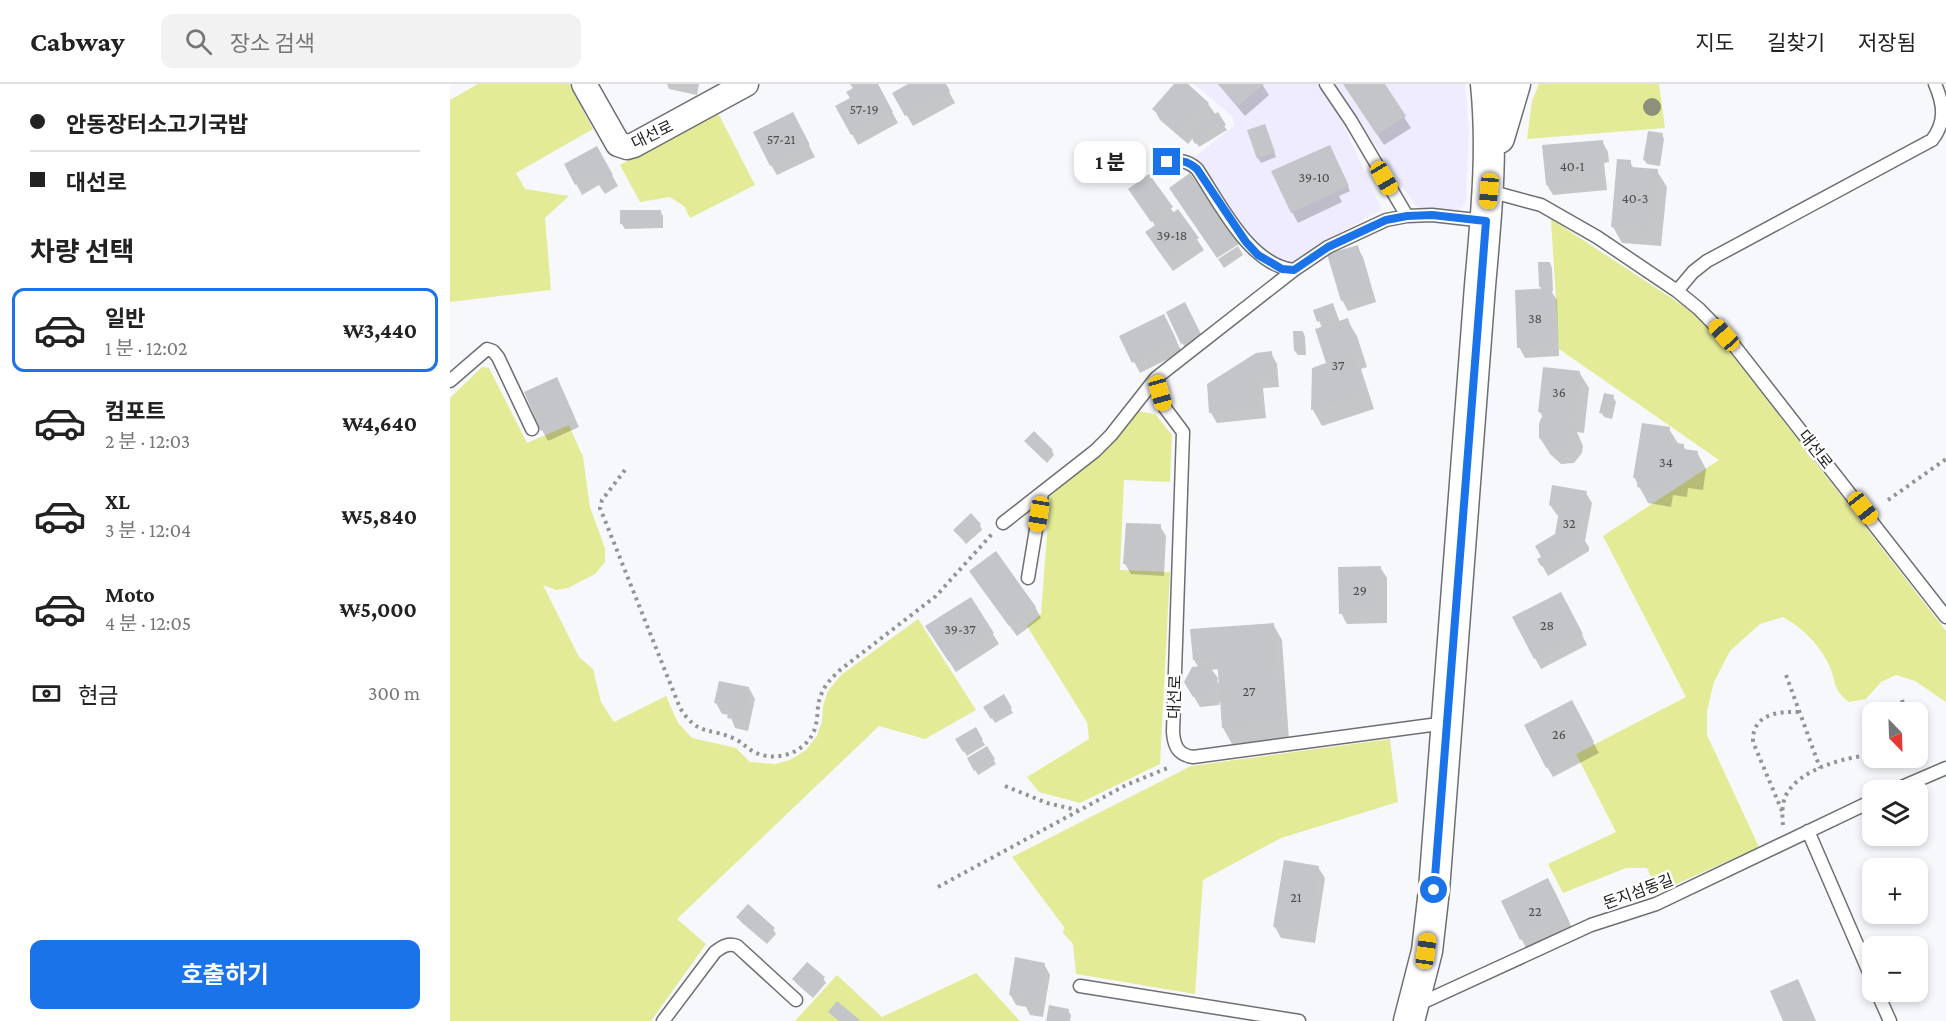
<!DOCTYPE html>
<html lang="ko">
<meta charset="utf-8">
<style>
body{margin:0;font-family:"Crimson Pro","Noto Sans KR",serif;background:#f2f2f2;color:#222;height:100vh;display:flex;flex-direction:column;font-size:22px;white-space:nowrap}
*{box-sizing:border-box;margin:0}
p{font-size:20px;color:#767676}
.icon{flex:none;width:33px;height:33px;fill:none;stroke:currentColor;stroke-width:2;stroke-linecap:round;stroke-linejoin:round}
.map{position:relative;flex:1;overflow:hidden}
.side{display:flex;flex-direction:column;background:#fff;width:450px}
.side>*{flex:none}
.guide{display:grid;align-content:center;height:132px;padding:0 30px;background:#fff}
.needle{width:39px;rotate:157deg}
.buttons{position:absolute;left:1412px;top:618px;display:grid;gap:12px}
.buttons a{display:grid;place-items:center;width:66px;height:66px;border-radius:12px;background:#fff;box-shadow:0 3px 9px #0003;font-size:30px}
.end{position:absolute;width:27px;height:27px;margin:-14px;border:8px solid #1a73e8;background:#fff;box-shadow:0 0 0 3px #fff}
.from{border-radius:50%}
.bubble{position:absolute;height:42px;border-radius:12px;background:#fff;box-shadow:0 3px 9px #0003;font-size:20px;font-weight:700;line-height:42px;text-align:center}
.car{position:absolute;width:18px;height:36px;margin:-18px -9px;border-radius:8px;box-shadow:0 0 4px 2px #0007;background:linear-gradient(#f5c518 24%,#345 0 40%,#f5c518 0 76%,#345 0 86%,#f5c518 0)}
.guide b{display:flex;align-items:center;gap:21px;height:57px;font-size:22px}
.guide b+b{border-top:2px solid #e0e0e0}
.guide i{width:15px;height:15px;background:#222}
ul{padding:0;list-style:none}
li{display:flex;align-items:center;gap:18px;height:84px;margin:0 12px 9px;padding:0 18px;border:3px solid transparent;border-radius:12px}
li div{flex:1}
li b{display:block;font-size:22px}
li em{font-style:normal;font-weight:700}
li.on{border-color:#1a73e8}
li>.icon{width:54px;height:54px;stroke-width:1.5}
h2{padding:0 30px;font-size:27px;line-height:72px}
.pay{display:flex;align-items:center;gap:15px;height:66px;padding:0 30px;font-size:22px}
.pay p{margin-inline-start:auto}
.primary-button{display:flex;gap:12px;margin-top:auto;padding:12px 30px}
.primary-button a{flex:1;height:69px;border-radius:12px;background:#1a73e8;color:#fff;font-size:24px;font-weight:700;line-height:69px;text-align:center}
header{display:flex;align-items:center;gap:36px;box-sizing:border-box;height:84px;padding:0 30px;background:#fff;border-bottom:2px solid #e0e0e0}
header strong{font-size:28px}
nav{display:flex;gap:33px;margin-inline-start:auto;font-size:21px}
.search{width:420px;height:54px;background:#f2f2f2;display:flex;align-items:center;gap:15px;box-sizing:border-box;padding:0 21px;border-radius:12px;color:#767676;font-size:22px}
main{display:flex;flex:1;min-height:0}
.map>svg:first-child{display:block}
.industrial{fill:#eeecfe}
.green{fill:#e4eb97}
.shadow{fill:#0003;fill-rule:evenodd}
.building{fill:#c3c5c8}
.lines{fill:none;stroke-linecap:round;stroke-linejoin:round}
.service-casing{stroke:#6d6f72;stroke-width:15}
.minor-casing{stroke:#6d6f72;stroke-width:27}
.tertiary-casing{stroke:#6d6f72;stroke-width:33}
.path{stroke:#929496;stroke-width:4;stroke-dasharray:3 4.5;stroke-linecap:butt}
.service{stroke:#fff;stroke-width:12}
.minor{stroke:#fff;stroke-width:24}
.tertiary{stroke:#fff;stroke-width:30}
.tree{fill:#8e907b}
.route{stroke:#1a73e8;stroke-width:8}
.labels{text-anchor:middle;stroke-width:5;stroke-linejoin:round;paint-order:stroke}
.number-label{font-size:14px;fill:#4a4b4c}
.street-label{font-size:16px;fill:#212223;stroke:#fff}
</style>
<header>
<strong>Cabway</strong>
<div class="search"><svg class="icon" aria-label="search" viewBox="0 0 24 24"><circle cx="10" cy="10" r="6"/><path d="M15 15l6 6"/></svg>장소 검색</div>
<nav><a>지도</a><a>길찾기</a><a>저장됨</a></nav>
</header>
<main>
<section class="side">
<div class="guide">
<b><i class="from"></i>안동장터소고기국밥</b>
<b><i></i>대선로</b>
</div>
<h2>차량 선택</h2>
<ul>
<li class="on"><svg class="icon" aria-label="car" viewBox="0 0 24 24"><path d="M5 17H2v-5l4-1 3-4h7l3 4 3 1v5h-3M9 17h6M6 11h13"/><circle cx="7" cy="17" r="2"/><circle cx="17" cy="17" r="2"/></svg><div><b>일반</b><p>1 분 · 12:02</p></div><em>₩3,440</em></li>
<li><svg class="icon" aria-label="car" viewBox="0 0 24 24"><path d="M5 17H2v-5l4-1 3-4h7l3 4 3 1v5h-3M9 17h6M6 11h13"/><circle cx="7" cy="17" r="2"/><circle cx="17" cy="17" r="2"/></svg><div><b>컴포트</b><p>2 분 · 12:03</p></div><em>₩4,640</em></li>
<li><svg class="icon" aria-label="car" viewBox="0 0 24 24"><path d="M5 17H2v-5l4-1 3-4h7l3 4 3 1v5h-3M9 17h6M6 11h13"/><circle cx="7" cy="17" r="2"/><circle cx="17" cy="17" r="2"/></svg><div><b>XL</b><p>3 분 · 12:04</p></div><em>₩5,840</em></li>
<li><svg class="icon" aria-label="car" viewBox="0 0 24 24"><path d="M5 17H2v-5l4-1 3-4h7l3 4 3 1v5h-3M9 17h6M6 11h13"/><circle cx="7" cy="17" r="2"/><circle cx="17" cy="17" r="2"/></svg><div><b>Moto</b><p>4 분 · 12:05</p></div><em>₩5,000</em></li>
</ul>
<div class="pay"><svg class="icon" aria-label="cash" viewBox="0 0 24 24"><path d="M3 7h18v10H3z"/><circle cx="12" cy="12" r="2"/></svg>현금<p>300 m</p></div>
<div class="primary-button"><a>호출하기</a></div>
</section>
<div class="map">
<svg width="1496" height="937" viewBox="0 0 1496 937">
<rect width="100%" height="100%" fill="#f6f8fb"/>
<!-- industrial -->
<path class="industrial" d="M744,0h124l25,40 39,86 -55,29 -31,22 -10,2 -10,-3 -20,-17 -54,-75 -9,-10 41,-32 -1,-9z
M885,0h130l4,45 -3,73 -3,5 -4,3h-37l-7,-5z"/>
<!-- green -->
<path class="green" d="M28,0h91l24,45 -77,44 9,16 44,7 -24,22 6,72 -101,12v-202z
M1089,0h120l6,44 -138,11 5,-38z
M268,29l37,72 -65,33 -6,-12 -14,-9 -30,5 -20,-37z
M1101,135l134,88 21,18 20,22 220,284v71l-31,-21 -19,-6 -15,7 -15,17 -17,3c-18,-13 -12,-23 -22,-41 -10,-19 -26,-34 -44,-44l-23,7 -30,27 -16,31 -7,29v24l52,112 -107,48 2,-12 -7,-15h-21l-63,25 -15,-29 68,-32 -40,-78 110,-57 -83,-161 116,-76 -160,-111z
M32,283l7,1 38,75 42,-18 14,32 7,50 15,41v14l-10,12 -27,14 -12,2 -13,-5 36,72 14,12 8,33 13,20 52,-26 12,27 14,15 44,10 14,14 25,2 15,-4 16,-10 11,-14 5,-15 1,-15 5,-15 13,-16 77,-56 58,91 -51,29 -46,-13 -202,193 29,25 -55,77h-201v-623z
M687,327l18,3 17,21 -2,47 -46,-2 -4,90 50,2 -10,192 -80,39 -41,-11 -12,-15 62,-38 -2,-17 -60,-96 14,-12 9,-118 55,-47z
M940,655l8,63 -117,36 -78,42 -8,114 -119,-20 -3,-30 -10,-11 1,-6 -52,-70 179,-91z
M526,889l44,48h-225l42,-46 45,42z"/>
<!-- shadow -->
<path class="shadow" d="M217,0h32l-2,11 -28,-6z
M402,0h25l21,39 -40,22 -21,-38 15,-8 3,-10z
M461,0h34l10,19 -42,23 -19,-33z
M726,0h10l22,20 19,26 -28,17 -6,-9 -5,6 -28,-24 -6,-11z
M768,0h44l7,11 -24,21z
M894,0h39l28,44 -27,17z
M348,40l17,33 -38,18 -6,-10z
M817,47l9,26 -15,6 -3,-5z
M1212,51l2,4 -4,27 -13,-2 -3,-4z
M1152,57l6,11 1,10 -5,1 3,27 -54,5 -6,-10z
M147,64l21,38 -13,8 -6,-9 -17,10 -16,-30z
M882,68l18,39 -11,5 3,6 -44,21 -6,-11z
M1180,78l4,7 23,2 10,16 -6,59 -39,-3 -9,-16z
M699,92l25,37 4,-2 26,39 -31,21 -20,-28 3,-15 -7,-13z
M210,127l3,5v12l-38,1 -3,-5z
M788,162l5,9 -19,13 -6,-9z
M907,163l6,10 13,45 -28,9 -6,-11z
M1100,179l2,5 1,23h-2l6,9 2,56 -34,2 -6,-11 23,-57 -2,-4z
M883,221l7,17 7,-2 10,16 10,31 -6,2 13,40 -52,17 -9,-16v-41l15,-5 -6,-36 -7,-17z
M740,231l15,30 -16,8 -7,-10z
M719,242l13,26 -42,21 -19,-36z
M853,248l2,5 1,18h-8l-3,-4z
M821,269l6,11 2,23 -16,1 3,30 -49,5 -6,-10z
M1129,288l10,16 -5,45 -7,-1 6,14 -1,7 -8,10 -13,1 -11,-10 -10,-16 3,-20 -3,-6z
M112,305l17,38 -31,14 -6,-11z
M1163,313l3,5 -4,17 -8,-2 -3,-5z
M1219,345l10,16 4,1 3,4 11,2 9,17 -3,21 -15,-2 -1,9 -14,-2 -2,12 -23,-4 -14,-26z
M575,357l27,10 2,4 -7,8z
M1136,409l6,10 -7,38 4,6v4l-41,25 -9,-16 4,-3 13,-22 4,-19 -3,-1 -7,-10z
M530,441l2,5 -16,14 -11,-14z
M710,442l6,10 -2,40 -33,-2 -6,-10z
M930,483l7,11v45l-40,1 -6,-11z
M527,498l58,25 6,11 -24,18z
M1117,520l20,41 -46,24 -6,-11z
M823,540l9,16 7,100 -57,4 -9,-16 -2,-30 -2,7 -19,2 -15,-25 14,-14 -5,-8 -2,-29zM769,585l1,16 -10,-15z
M543,550l6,10 -43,28 -23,-35z
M299,604l6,11 -7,32 -13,-3 -5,-13 -8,-1 -6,-11z
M553,612l10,17 -18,10 -10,-16z
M1127,629l22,40 -46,24 -6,-10z
M525,645l10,16 -18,11 -10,-16z
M537,664l9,16 -18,11 -9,-16z
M868,783l7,11 -10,65 -34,-5 -6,-11z
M1104,806l20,42 -47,18 -24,-48z
M288,833l35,12 3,5 -9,10 -26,-22z
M594,880l6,11 -7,42 -13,-2 -4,-8 -10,-2 -6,-11z
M373,894l3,5 -13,15 -16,-14 -3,-4z
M618,927l3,4 -1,6h-22z"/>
<!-- building -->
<path class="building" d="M400,0h28l15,28 -42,23 -16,-29 15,-8 -4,-6 7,-4z
M458,0h38l4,7 -45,25 -13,-23z
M724,0h14l21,19 -28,31 -29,-25z
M768,0h46l-26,22z
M893,0h42l21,32 -29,19z
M343,28l17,33 -40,21 -17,-34z
M768,28l8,13 -31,19 -7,-13z
M815,40l10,28 -18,7 -10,-29z
M1198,47l15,2 -5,29 -15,-2z
M1153,56l1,12 -5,1 3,27 -56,5 -4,-40z
M880,61l19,41 -58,27 -20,-42z
M147,62l16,29 -16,9 -5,-9 -17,10 -11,-21z
M1167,75l14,1v7l27,2 -5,62 -42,-4z
M740,89l49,71 -22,14 -48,-70z
M699,90l24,33 -22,15 -23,-33z
M728,125l21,29 -33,23 -21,-29z
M170,126h41v13l-41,1z
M908,161l13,47 -30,9 -14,-47z
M1088,178h12l1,24 -12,1z
M1102,204l2,58 -37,2 -2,-58z
M735,218l16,32 -20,10 -15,-32z
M883,219l4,12 -20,7 -4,-12z
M714,230l13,27 -45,22 -13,-27z
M898,234l11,33 -6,2 13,39 -55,18 1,-42 14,-5 -11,-34z
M843,247h10l1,19 -10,1z
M822,267l2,25 -16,2 2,30 -51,5 -2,-29 49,-31z
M1093,283l37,4 -5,47 -5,-1 5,12 -1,7 -9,11 -7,2 -8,-1 -11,-10v-14l2,-6 5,-5 -8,-1z
M107,293l17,39 -33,15 -17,-39z
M1154,309l10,2 -4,20 -11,-2z
M1192,339l28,4 -2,15 16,2v5l14,2 -4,24 -15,-2 -1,9 -14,-2 -2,12 -25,-5 1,-9h-5z
M584,347l19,19 -10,9 -19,-18z
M1102,401l35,6 -8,43 5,1 -1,5 -42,26 -4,-7 4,-2 -6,-11 20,-12 4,-23 -2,-5 -8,-1z
M521,429l10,11 -18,16 -10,-10z
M676,439l35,1 -2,42 -36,-2z
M546,467l40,56 -27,19 -40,-55z
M931,482l1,47 -43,1 -1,-47z
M1111,508l22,42 -49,25 -22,-42z
M521,513l23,36 -45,29 -24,-36z
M824,539l7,101 -59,4 -5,-70 -24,2 -3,-31z
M758,581l10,13 -5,17 -20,2 -9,-15 8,-15z
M269,597l30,6 -7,34 -15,-3 3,-12 -16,-3z
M554,610l8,14 -21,11 -8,-12z
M1122,616l22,42 -48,26 -22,-43z
M526,643l7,13 -20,12 -8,-13z
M537,662l8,13 -21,12 -7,-13z
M834,776l35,6 -10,67 -36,-6z
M1098,794l21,43 -20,10 -2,-4 -27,13 -19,-39z
M298,820l27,24 -11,12 -28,-23z
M565,873l30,6 -7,44 -15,-3 1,-7 -15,-2z
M357,878l18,15 -15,18 -18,-16z
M1348,895l18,42h-33l-13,-30z
M387,917l24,20h-22l-11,-9z
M599,921l20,4 -2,12h-21z"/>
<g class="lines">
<defs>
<path id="service" d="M876,0l25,37 56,95
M717,78c12,-2 20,-2 30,7 23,34 52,96 97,101
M1039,107l52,14 56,32 80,54 22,18 34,35 213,273
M1227,207l16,-19 14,-11 225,-121c14,-18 12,-35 3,-56
M706,294l9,30 18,24 -10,300c1,14 5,23 20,25l253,-34
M0,297l37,-32 6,2 5,6 34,72
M553,439l92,-72 16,-16 45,-57 138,-108 34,-23 58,-27 21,-4 25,-1 53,6
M578,494l14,-85
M1445,706l51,-22
M1358,747l64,148
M630,902l219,35
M1427,908l13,29
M967,921l174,-80 65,-21 216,-103
M213,937l52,-69c8,-6 13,-9 22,-6l59,54"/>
<path id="minor" d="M134,0l34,60 9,3 7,-2 112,-61"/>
<path id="tertiary" d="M1049,54l16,-54
M959,937l18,-70 7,-61 46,-604c6,-69 13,-133 6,-202"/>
</defs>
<!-- service casing -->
<use href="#service" class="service-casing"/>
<!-- minor casing -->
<use href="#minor" class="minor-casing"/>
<!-- tertiary casing -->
<use href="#tertiary" class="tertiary-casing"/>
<!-- path -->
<path class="path" d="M175,386l-23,30 -2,8 80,200c19,30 30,18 57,32 7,4 12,10 19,13 21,9 49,0 58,-22 5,-12 2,-25 7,-36 4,-11 11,-17 19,-25l96,-74 56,-62
M1438,416l58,-41
M1336,591l34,93
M1452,616l3,12
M1448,674l14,5
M555,702l42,17 30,7
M1332,727l-29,-69c-1,-27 23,-31 46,-30
M1333,741c-1,-9 -1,-20 2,-28 13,-28 60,-40 87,-42
M488,803l188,-102 44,-18"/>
<!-- service -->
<use href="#service" class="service"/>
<!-- minor -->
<use href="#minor" class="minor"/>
<!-- tertiary -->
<use href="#tertiary" class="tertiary"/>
</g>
<!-- trees -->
<circle class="tree" cx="1202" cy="23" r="9"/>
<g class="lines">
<!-- route -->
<path class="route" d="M717,78c12,-2 20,-2 30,7l49,73 12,13 24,14 12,1 34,-23 58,-27 21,-4 25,-1 54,6 -52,669"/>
</g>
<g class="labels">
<!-- number labels -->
<g class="number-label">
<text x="414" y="30">57-19</text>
<text x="331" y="60">57-21</text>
<text x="1122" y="87">40-1</text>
<text x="864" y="98">39-10</text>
<text x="1185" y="119">40-3</text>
<text x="722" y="156">39-18</text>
<text x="1085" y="239">38</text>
<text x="888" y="286">37</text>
<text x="1109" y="313">36</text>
<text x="1216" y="383">34</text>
<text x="1119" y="444">32</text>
<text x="910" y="511">29</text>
<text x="1097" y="546">28</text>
<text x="510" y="550">39-37</text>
<text x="799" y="612">27</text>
<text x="1109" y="655">26</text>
<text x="846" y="818">21</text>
<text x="1085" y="832">22</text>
</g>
<!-- street labels -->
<g class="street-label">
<text transform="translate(202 50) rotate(-26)" y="6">대선로</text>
<text transform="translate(1366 365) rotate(52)" y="6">대선로</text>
<text transform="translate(724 613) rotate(-88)" y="6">대선로</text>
<text transform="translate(1188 807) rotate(-20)" y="6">돈지섬동길</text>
</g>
</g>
</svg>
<div class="buttons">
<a><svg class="needle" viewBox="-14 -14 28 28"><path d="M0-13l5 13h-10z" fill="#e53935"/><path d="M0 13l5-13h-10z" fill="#767676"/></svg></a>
<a><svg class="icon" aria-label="layers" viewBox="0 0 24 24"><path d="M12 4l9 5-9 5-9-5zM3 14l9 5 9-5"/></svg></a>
<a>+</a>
<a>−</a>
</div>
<i class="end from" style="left:984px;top:806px"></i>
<i class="end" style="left:717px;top:78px"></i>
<div class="bubble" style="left:624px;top:57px;width:72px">1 분</div>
<i class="car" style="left:934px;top:94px;rotate:150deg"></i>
<i class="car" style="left:1039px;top:107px;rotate:185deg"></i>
<i class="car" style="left:1274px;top:251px;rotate:318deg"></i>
<i class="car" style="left:710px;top:309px;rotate:164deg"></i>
<i class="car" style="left:1413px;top:424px;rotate:142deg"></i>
<i class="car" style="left:589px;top:430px;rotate:189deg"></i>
<i class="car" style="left:976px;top:867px;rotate:8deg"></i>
</div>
</main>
